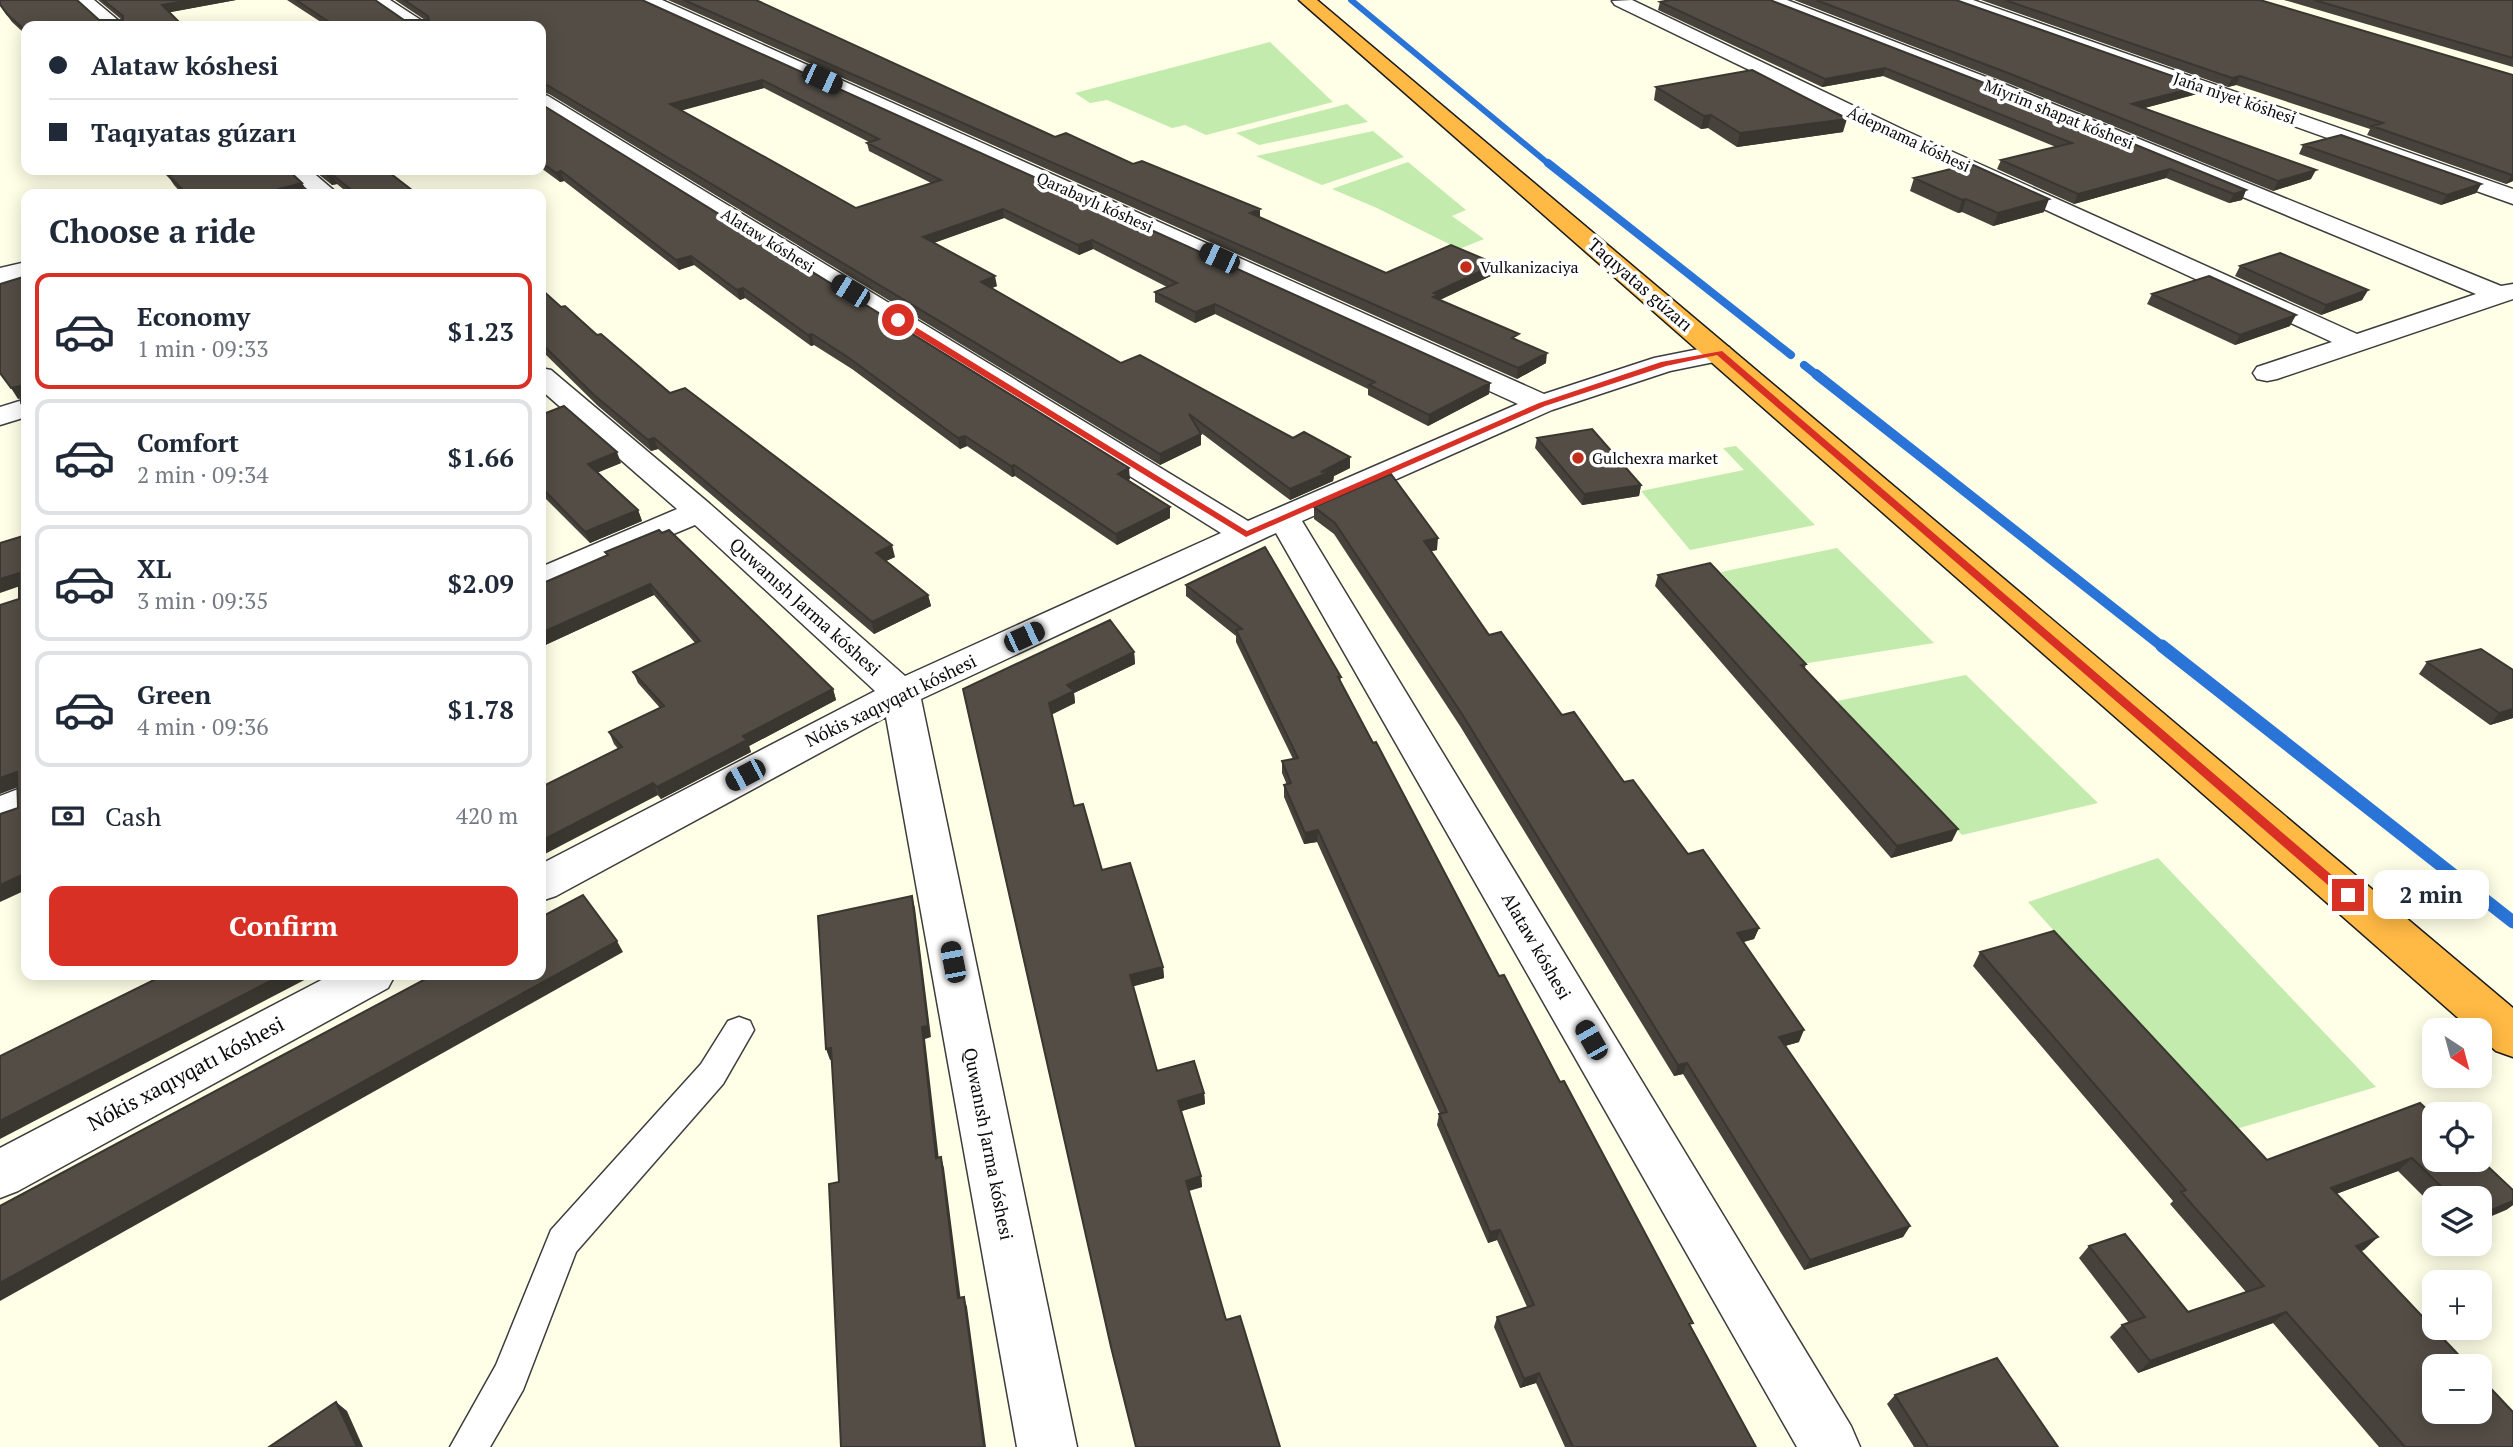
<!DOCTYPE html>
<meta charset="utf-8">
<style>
body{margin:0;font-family:"PT Serif",serif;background:#f2f2f3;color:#1f2937;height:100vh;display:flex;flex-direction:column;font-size:26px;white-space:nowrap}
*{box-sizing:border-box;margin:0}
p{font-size:23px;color:#747a83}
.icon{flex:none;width:38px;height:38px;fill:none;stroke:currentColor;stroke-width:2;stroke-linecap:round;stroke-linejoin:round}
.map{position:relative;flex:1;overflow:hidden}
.sheet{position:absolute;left:21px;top:189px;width:525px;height:791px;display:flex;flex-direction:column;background:#fff;border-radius:14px;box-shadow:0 4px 18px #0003}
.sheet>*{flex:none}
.banner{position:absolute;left:21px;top:21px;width:525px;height:154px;border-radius:14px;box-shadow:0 4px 18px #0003;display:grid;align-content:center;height:154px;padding:0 28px;background:#fff}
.needle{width:46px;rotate:144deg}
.fabs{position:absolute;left:2422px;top:1018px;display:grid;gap:14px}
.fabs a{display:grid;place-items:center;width:70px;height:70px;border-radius:14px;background:#fff;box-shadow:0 4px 18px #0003;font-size:35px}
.end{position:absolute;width:32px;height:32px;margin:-16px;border:9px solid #d93025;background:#fff;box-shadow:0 0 0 4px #fff}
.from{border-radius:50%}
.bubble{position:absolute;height:49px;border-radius:14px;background:#fff;box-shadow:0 4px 18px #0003;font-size:23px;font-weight:700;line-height:49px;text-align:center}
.car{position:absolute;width:21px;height:42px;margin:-21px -10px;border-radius:9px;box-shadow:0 0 5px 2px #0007;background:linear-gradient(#222 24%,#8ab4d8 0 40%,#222 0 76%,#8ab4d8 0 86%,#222 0)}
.banner b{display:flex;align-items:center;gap:24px;height:66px;font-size:26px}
.banner b+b{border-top:2px solid #e0e1e3}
.banner i{width:18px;height:18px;background:#1f2937}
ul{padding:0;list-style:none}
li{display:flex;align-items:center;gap:21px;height:116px;margin:0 14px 10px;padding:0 14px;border:4px solid #e0e1e3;border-radius:14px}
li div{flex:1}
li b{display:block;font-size:26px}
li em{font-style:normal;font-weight:700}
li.active{border-color:#d93025}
li>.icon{width:63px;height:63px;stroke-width:1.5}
h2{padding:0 28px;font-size:32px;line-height:84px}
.pay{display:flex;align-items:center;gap:18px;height:77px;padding:0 28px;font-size:26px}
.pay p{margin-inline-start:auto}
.cta{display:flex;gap:14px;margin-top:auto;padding:14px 28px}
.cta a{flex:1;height:80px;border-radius:14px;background:#d93025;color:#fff;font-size:28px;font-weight:700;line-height:80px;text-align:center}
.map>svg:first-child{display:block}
.green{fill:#c3ebae}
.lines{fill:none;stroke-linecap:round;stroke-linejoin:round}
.stream-far3{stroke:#2974d6;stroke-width:6}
.stream-far2{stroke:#2974d6;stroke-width:8}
.stream-far1{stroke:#2974d6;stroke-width:10}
.stream{stroke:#2974d6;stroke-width:13}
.lane-casing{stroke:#3d3d3d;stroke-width:3}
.street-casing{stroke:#3d3d3d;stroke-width:3}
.highway-casing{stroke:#1b1b1b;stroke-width:3}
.lane{fill:#fff;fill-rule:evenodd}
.street{fill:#fff;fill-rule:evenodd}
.highway{fill:#ffb944;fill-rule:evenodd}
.wall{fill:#47423b;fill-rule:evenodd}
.shaded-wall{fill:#3a3630}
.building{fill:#534d45;stroke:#3a3630;stroke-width:2;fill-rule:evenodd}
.route{fill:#d93025}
.poi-dot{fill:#c12e1a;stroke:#fff;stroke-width:2.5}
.labels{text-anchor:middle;stroke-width:7;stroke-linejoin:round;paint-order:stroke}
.far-street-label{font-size:16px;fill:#0a0a0a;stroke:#fff}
.far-poi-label{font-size:16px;fill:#0a0a0a;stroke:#fff;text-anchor:start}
.street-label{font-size:18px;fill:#0a0a0a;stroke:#fff}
.near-street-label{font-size:21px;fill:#0a0a0a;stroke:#fff}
</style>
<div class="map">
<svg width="2513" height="1447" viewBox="0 0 2513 1447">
<rect width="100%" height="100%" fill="#fffee6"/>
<!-- green -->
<path class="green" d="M1270,42l63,60 -127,33 -21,-10 -13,3 -65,-28 -17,3 -15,-10z
M1347,104l21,18 -109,23 -23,-12z
M1373,131l31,26 -82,28 -66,-29z
M1408,162l58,48 -14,6 32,23 -25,10 -82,-41 -45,-19z
M1736,446l79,79 -125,25 -49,-59 103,-21 -21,-22z
M1837,548l97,95 -132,21 -81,-92z
M1966,675l132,128 -136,32 -125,-134z
M2158,858l218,229 -143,43 -205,-228z"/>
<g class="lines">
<!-- stream-far3 -->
<path class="stream-far3" d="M1351,0l199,165"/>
<!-- stream-far2 -->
<path class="stream-far2" d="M1548,163l243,192
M1804,365l14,11"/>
<!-- stream-far1 -->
<path class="stream-far1" d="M1816,374l348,274"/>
<!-- stream -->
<path class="stream" d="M2162,646l351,276"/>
<defs>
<path id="lane" d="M739,1017l11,4 4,9 -31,54 -147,168 -53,138 -33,57h-40l46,-82 55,-135 150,-166 27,-43z"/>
<path id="street" d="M75,0h19l31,26h-20z
M370,0h20l40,26h-21z
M640,0h22l882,394 110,-36 65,-13 10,2 4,6 -4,6 -59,12 -118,39 -250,111 549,905 9,21h-63l-521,-914 -355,166 156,748h-60l-131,-730 -330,179 -15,5v-37l334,-173 -180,-166 -154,64v-22l136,-58 -136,-119v-22l10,2 159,134 195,172 316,-143 -680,-425v-14l7,2 700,425 270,-117 -876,-400z
M1632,0l272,130 453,204 119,-40 -486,-202 -224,-88 -2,-4h23l217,84 497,202 12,-2v15l-236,80 -10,2 -10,-2 -4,-6 4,-6 75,-25 -442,-204 -275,-133 -3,-4z
M1949,0h24l540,189v15l-562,-200z
M285,170h25l28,24h-25z
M26,262v15l-26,7v-16z
M26,399v18l-26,8v-18z
M26,786v32l-26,10v-32z
M331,975h64l-7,13 -370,203 -18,7v-50z"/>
<path id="highway" d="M1299,0h18l1196,1008v49l-17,-6 -16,-14v-6h-7z"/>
</defs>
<!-- lane casing -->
<use href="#lane" class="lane-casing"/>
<!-- street casing -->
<use href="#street" class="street-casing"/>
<!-- highway casing -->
<use href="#highway" class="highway-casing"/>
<!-- lane -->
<use href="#lane" class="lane"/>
<!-- street -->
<use href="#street" class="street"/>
<!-- highway -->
<use href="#highway" class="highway"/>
</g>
<!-- wall -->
<path class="wall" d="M0,0l99,20h23l-24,-20h138l-66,12 13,14h-157v9l-14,-13 -12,-16z
M287,0h88l29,20h21l-30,-20h247l848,383 -1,11 -61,32 -60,-31v-6l-153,-75 -20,9 -40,-21v-10l12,-5 -74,-38 -14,6 -75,-37 -70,25 63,43 -5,2 129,75 229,105 -16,8 -1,5 -43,19 -90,-68 1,13 -41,20 -611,-371 -8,-2v-66h-214zM764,88l105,54 -2,1 2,8 62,32 -75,25 -175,-98z
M668,0h88l299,137 78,27 127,53 126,56 109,1 -55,26 78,40 28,23 -29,16z
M1770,0l476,190 -4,10 -13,3 -63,-25 -92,26 -77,-35 4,-9 55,-13 -173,-71 -61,11 -164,-77 2,-8z
M1794,0h162l245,86 -4,8 -52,14 166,71 -38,12 -268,-109z
M1981,0h279l253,75v106l-7,3 -139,-49 3,-6 -134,-44 -8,2z
M2284,0h229v67z
M1656,87l187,45 -106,15 -29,-19 -7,1 -47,-29z
M541,104l589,375 -2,1 42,27v11l-53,27 -102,-69 -3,1 -45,-31 -7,3 -108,-80 -38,-24 -3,1 -66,-48 -5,2 -46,-35 -15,5 -115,-89 -4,1 -19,-14z
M2303,145l178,39 -5,9 -35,12 -142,-51z
M161,170h127l14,13 5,9 -8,2h-117l-8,-9 -4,-6z
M313,170h73l31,24h-68l-12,-10 -5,1z
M1914,178l130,34 -51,14 -31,-14 -4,1 -48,-22z
M2240,266l128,24 -6,10 -41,15 -86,-39z
M541,289l20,18 109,86 225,164 -9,4 42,34 3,11 -57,28 -216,-185 -7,2 -53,-45 -57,-56z
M2152,294l138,32 -55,19 -88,-41z
M541,415l80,48 -23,9 40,38 4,11 -52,22 -49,-49z
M1537,438l104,47 -2,11 -57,9 -47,-57z
M1314,507l123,43 -6,1 58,84 135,147 64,72 71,74 -5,11 -11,3 56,100 -14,4 125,180 -7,11 -99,33 -121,-196 -9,2 -214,-350 -126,-192 -20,-15z
M605,552l228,137 3,11 -87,46 2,6 -90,47 -47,-55 -5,-12 51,-24 -22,-25 -5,-11 62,-29 -41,-48 -113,52v-63l66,-28z
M1658,575l148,89 -1,4 147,173 -61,17 -236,-272z
M1186,585l155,92 -1,5 159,294 61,106 196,365h-191l-29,-64 -16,5 -26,-61 3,-10 30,-10 -30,-67 -9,3 -51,-118 2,-11h1l-123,-272 -13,2 -20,-47v-12h3l-5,-12v-12l11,-2 -57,-117v-6l-50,-40z
M1134,652l1,12 -61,29 1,10 -23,11 22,92 28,64 61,97 1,11 -31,8 24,85 47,22 1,11 -24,7 20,65 1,11 -13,4 37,129 54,127h-144l-23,-90 -148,-657z
M2427,662l86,56 -23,7 -71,-51z
M1980,952l287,208 153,-57 93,87v15l-7,5 -26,-11h-46v8l-36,-36 -62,23 28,56 -4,1 153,196h-134l-106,-124 -135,50 -28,-36 12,-12 7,-2 -50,-65 10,-12 99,66 58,-20 -76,-88 3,-3 -200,-235z
M1895,1395l163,52h-144l-27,-43z"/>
<!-- shaded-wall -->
<path class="shaded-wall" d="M191,0h45l-70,13 -4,-8z
M1885,68l-2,8 -61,11 3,-8z
M2240,76l-4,9 -8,2 4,-9z
M762,80l2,8 -91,25 -3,-9z
M2201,86l-4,8 -68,18 3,-8z
M1711,115l-3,13 -7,1 3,-13z
M1847,119l-4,13 -106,15 3,-14z
M2170,169l-4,9 -92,26 4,-10z
M2316,170l-5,9 -38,12 5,-10z
M561,171l3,10 -4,1 -4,-9z
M2513,174v7l-7,3 6,-9z
M333,175l4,9 -5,1 -4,-9z
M302,183l5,9 -8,2h-39z
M2481,184l-5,9 -35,12 6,-10z
M2246,190l-4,10 -13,3 5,-9z
M1966,199l-4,13 -4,1 4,-13z
M2049,199l-5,13 -51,14 5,-13z
M1003,209l1,9 -80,28 -1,-9z
M1260,209v9l-10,-5z
M1092,240l1,9 -14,6 -1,-10z
M691,256l3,9 -15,5 -3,-10z
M1496,264l-1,10 -58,27 -4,-4 1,-4z
M995,276l2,10 -15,6 -1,-10z
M743,288l2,10 -5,2 -3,-10z
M2368,290l-6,10 -41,15 5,-10z
M1215,304v10l-20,9v-11z
M2296,315l-6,11 -55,19 5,-10z
M812,334l2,11 -3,1 -3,-11z
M1547,353l-1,10 -29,16 1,-11z
M1490,383l-1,11 -61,32 1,-11z
M20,386l6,11 -8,2 -7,-11z
M1201,434v11l-41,20v-11z
M965,436l2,10 -7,3 -2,-11z
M654,438l4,11 -7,2 -3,-11z
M617,452l4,11 -29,12 -4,-11z
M1350,457v11l-16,8 -1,5 -43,19v-11z
M1014,465l1,11 -3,1 -1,-11z
M1129,468l1,11 -11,6 -1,-11z
M1641,485l-2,11 -57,9 2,-11z
M1170,507v11l-53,27 -1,-11z
M638,510l4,11 -52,22 -5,-11z
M1438,538l-1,12 -14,3 1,-12z
M892,545l3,12 -16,7 -3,-11z
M19,573l7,11 -26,9v-14z
M650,584l4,11 -113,52v-14z
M928,595l3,11 -57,28 -2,-12z
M1134,652l1,12 -61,29 1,10 -24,12 -2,-12 18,-18z
M833,689l3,11 -87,46 2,6 -90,47 -4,-12 86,-51z
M2513,709v9l-23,7 9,-12z
M17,772l9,12 -26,10v-16z
M653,783l5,12 -117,61v-15z
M1958,829l-6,12 -61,17 6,-12z
M1318,830l-1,12 -13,2 1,-11z
M26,873v17l-26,12v-17z
M912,896l3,12 16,129 -6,2 15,130 -4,-11 -14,-131z
M1759,928l-5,11 -21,6 4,-12z
M617,941l6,11 -623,349v-18z
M1163,967l1,11 -33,9 -1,-12z
M282,975h32l-314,164v-18z
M1804,1030l-5,12 -25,7 5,-12z
M831,1048l4,11 -5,1 -4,-11z
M1687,1063l-4,11 -9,2 4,-11z
M1204,1093l1,11 -26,8 -1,-11z
M941,1157l3,11 18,141 -4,-11z
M2412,1158l-14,13 -81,30 14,-13z
M1201,1176l1,11 -15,4 -1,-10z
M2513,1201v4l-7,5 -26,11v-6z
M1910,1226l-7,11 -99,33 6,-10z
M1500,1230l-3,10 -9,3 2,-11z
M2378,1237l-14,13 -22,8 14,-12z
M964,1297l3,10 19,140h-2z
M2286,1312l-13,11 -135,50 12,-12z
M1539,1373l-3,10 -16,5 4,-9z
M336,1402l11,9 16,36h-6z"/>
<!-- building -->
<path class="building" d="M0,0h77l22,20h24v-4l-20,-16h88l-29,5 21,21h-157v5l-19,-17 -7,-10z
M296,0h79l29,20h25l-1,-4 -24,-16h238l848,383 -61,32 -60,-30 6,-3 -160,-78 -20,8 -40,-20 22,-9 -85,-43 -14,5 -75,-36 -80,28 72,39 -14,6 140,81 19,-8 153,83 11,-6 46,25 -29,15 13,-2 -44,19 -101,-75 12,20 -41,20 -613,-369 -6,-1v-58h-206zM762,80l117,59 -12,4 74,37 -85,28 -186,-104z
M684,0h72l299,137 11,-4 67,31 9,-3 118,48 -10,4 136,60 65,-28 45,19 -62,29 4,1 -5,3 86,37 -7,4 35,15 -29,15z
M1670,0h100l222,86 254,104 -12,4 -64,-25 -92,25 -77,-34 71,-17 -187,-75 -60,11 -165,-77z
M1816,0h140l245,86 -69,18 184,66 -38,11 -270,-108z
M2005,0h255l253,75v99l-1,1 -140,-49 11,-3 -143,-47 -8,2z
M2314,0h199v58z
M1752,70l95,49 -107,14 -29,-18 -7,1 -48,-29z
M541,104l588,364 -11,6 52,33 -54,27 -102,-69 -3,1 -46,-30 -7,2 -109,-80 -37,-24 -4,1 -65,-47 -6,2 -46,-34 -15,4 -115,-89 -5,2 -15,-11z
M2341,135l140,49 -34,11 -144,-50z
M1971,164l78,35 -51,14 -32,-14 -4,1 -48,-22z
M166,170h122l14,13 -42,11h-73l-18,-18 2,-1z
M320,170h66l31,24h-61l-23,-19 -5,1z
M2280,253l88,37 -42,15 -86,-39z
M26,276v134l-5,-7 -1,-17 -9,2 -11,-15v-89z
M2209,276l87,39 -56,20 -88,-41z
M541,289l20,18 4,-1 32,29 4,-1 69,59 15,-5 207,157 -16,8 52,42 -56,27 -218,-184 -6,2 -54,-45 -53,-52z
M564,406l53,46 -29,12 50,46 -53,22 -44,-45v-72z
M1592,429l49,56 -57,9 -47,-56z
M1391,474l47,64 -14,3 65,94 12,-3 61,83 12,-3 50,70 9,-2 55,74 15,-4 56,78 -22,5 67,97 -25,7 131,189 -100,34 -123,-197 -9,2 -216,-351 -127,-191 -21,-16z
M659,530l3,3 7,-3 164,159 -90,47 4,4 -90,47 -4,-4 -112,58v-54l81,-40 -13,-15 55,-26 -31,-34 67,-31 -50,-57 -109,49v-49l67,-29 -3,-3z
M26,535v109l-2,1 2,9v219l-26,12v-71l18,-6 -1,-36 -17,6v-173l19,-6v-26l-19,6v-36z
M1265,547l76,130h-3l35,66 3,-1 123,234 5,-1 56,107 4,-1 129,242 -4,1 67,123h-183l-34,-74 -15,6 -27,-62 37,-12 -34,-75 -10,2 -51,-118 8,-2 -129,-282 -13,3 -21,-48 7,-2 -9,-22 16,-3 -62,-128 6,-1 -56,-44z
M1710,563l96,101 -5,1 157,164 -61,17 -239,-271z
M1110,620l24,32 -67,33 7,6 -25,12 25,103 9,-2 19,66 28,-7 33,104 -33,8 27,96 37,-10 10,32 -26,8 23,75 -15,5 40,139 14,-4 40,131h-144l-25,-100 -148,-658z
M2481,649l32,21v39l-14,4 -72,-51z
M583,895l34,46 -617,342v-77l433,-231h108v-58z
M912,896l16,130 -6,1 14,131 5,-1 17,141 6,-1 20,150h-143l-12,-263 10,-2 -8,-134 -5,1 -8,-133z
M2054,931l213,229 153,-57 14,13v44h46v-1l33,31v11l-33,14v-16h-26l-42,-41 -81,30 47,49 -22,9 114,121h-36v45h46v-35l33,35v35h-108l-119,-135 -136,49 -28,-36 23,-8 -56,-71 36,-12 63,78 76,-26 -83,-94 5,-2 -206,-238z
M164,975h118l-282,146v-65z
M1997,1358l61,89h-130l-33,-52z
M336,1402l21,45h-88z"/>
<!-- route -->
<path class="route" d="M895,318h6l346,213 292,-128 122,-41 61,-11 633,544 -7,5 -4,-1 -627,-544 -51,11 -121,40 -299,131 -351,-215z"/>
<!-- markers -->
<g class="poi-dot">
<circle cx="1466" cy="267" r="7"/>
<circle cx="1578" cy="458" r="7"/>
</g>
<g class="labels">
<!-- far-street labels -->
<g class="far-street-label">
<text transform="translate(2235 98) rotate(19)" y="6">Jańa niyet kóshesi</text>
<text transform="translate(2059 114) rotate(22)" y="6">Miyrim shapat kóshesi</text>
<text transform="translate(1909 139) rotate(25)" y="6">Ádepnama kóshesi</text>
<text transform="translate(1095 202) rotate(24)" y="6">Qarabaylı kóshesi</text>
<text transform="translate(768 240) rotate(32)" y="6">Alataw kóshesi</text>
</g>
<!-- far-poi labels -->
<g class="far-poi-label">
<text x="1480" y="273">Vulkanizaciya</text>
<text x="1592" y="464">Gulchexra market</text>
</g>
<!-- street labels -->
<g class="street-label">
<text transform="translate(1640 285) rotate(41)" y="6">Taqıyatas gúzarı</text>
<text transform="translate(805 607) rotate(42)" y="6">Quwanısh Jarma kóshesi</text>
<text transform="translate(891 701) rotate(-26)" y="6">Nókis xaqıyqatı kóshesi</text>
<text transform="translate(1536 946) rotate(60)" y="6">Alataw kóshesi</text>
<text transform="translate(988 1144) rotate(79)" y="6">Quwanısh Jarma kóshesi</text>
</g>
<!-- near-street labels -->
<g class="near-street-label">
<text transform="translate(186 1074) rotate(-28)" y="7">Nókis xaqıyqatı kóshesi</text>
</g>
</g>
</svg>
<div class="fabs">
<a><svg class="needle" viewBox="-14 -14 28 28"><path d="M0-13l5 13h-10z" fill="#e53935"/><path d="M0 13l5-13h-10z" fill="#747a83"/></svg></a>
<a><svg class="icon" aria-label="locate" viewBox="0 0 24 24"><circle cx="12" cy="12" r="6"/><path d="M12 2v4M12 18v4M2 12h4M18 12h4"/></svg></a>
<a><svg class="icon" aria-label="layers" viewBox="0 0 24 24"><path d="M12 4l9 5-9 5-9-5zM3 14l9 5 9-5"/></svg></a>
<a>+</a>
<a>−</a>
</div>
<i class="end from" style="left:898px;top:320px"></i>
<i class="end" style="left:2348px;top:895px"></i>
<div class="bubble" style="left:2373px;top:870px;width:116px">2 min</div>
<i class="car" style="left:822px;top:79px;rotate:115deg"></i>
<i class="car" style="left:1219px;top:258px;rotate:295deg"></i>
<i class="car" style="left:850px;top:291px;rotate:302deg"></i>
<i class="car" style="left:1024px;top:637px;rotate:65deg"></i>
<i class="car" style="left:745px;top:775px;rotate:242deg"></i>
<i class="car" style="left:953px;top:962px;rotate:349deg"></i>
<i class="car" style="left:1591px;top:1040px;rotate:330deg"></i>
<div class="banner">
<b><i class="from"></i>Alataw kóshesi</b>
<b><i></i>Taqıyatas gúzarı</b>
</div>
<section class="sheet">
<h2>Choose a ride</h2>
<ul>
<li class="active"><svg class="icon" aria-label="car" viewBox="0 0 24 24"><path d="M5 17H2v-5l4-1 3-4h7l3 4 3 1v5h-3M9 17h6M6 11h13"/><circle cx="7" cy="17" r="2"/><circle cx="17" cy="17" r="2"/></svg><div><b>Economy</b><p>1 min · 09:33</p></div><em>$1.23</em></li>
<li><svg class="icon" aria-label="car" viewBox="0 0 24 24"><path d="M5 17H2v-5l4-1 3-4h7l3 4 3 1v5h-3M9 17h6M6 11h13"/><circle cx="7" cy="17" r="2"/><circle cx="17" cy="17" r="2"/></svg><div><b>Comfort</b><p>2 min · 09:34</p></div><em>$1.66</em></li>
<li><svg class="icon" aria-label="car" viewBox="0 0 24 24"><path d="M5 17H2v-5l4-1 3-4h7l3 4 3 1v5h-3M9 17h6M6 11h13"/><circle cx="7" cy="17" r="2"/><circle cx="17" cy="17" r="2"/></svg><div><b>XL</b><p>3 min · 09:35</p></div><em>$2.09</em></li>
<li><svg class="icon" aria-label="car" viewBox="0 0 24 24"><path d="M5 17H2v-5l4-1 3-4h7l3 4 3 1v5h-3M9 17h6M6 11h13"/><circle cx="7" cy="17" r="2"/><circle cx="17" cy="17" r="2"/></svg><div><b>Green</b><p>4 min · 09:36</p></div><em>$1.78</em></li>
</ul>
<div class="pay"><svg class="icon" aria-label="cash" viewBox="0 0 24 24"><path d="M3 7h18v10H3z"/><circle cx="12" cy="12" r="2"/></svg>Cash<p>420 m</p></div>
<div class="cta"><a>Confirm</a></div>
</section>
</div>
